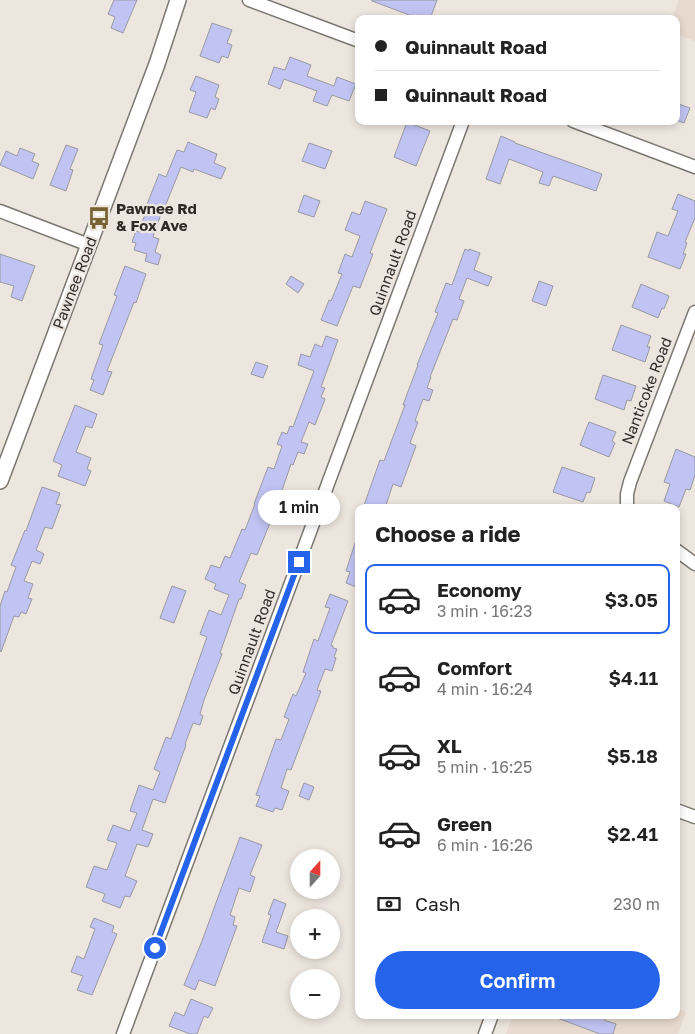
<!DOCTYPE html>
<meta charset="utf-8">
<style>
body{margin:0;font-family:"Golos Text",sans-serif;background:#f6f6f6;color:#222;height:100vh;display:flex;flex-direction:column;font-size:19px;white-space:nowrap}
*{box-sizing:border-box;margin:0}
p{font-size:16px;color:#767676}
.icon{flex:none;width:28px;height:28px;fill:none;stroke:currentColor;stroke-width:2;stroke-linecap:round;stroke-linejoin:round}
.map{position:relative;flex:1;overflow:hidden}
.details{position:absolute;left:355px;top:504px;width:325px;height:515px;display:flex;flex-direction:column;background:#fff;border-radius:10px;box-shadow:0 2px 8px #0003}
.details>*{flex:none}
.guide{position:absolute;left:355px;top:15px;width:325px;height:110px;border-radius:10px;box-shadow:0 2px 8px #0003;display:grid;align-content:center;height:110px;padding:0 20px;background:#fff}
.needle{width:32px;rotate:21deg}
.buttons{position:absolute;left:290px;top:849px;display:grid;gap:10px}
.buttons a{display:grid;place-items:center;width:50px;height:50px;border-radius:50%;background:#fff;box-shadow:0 2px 8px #0003;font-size:25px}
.end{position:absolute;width:22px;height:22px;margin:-11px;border:6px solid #2563eb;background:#fff;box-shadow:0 0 0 2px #fff}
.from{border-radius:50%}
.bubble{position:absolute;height:35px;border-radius:18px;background:#fff;box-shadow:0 2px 8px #0003;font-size:16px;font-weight:600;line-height:35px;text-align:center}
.guide b{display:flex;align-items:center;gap:18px;height:48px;font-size:19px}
.guide b+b{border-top:1px solid #e0e0e0}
.guide i{width:12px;height:12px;background:#222}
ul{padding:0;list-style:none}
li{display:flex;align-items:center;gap:15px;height:70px;margin:0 10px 8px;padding:0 10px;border:2px solid transparent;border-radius:10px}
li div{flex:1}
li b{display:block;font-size:19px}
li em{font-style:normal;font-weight:600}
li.on{border-color:#2563eb}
li>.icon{width:45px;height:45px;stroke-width:1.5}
h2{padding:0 20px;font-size:22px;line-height:60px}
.pay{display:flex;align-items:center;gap:12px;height:55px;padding:0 20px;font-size:19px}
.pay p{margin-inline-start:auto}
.primary-button{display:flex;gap:10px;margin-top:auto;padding:10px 20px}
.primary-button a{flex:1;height:58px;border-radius:30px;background:#2563eb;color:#fff;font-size:20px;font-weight:600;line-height:58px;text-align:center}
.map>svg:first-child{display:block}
.built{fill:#e8dacf}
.building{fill:#c1c3f3;stroke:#999aa2}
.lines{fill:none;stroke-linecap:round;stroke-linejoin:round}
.minor-casing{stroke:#7c7670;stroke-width:15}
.tertiary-casing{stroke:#7c7670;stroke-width:18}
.minor{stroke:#fff;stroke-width:12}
.tertiary{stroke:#fff;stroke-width:15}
.route{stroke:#2563eb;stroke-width:6}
.labels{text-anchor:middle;stroke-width:4.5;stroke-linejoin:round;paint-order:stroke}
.poi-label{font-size:15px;font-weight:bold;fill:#2d2a28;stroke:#ede6df;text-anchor:start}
.street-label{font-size:15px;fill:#2d2a28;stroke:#ede6df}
</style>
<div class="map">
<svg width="695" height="1034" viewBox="0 0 695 1034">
<rect width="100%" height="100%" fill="#ede6df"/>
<!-- built -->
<path class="built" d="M679,0h16v41l-19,-7v-15h-4z
M676,1008l10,4 -8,22h-172l7,-19h163z"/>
<!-- building -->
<path class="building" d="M114,0h23l-14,33 -12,-5 4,-11 -7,-3z
M372,0h65l-7,19h-10l-48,-18z
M212,23l20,7 -5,13 5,2 -4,13 -6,-2 -3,7 -19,-7z
M290,57l21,8 -4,11 27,10 3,-9 19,7 -7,17 -17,-6 -5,11 -14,-5 4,-10 -33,-12 -4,10 -12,-5 6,-17 11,3z
M196,76l23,9 -4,12 4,2 -4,11 -4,-2 -4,10 -18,-6 7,-20 -6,-2z
M676,103l14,5 -6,15 -8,-3z
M407,122l23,9 -14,35 -22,-9z
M501,136l14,6v1l87,31 -6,17 -43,-15 -4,10 -10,-3 4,-11 -34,-13 -9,25 -14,-5z
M188,142l29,12 -3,9 12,5 -5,11 -27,-10 -1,3 -12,-5 -19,47h-1l-8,23 6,2 -4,13 6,3 -3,10 -13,-4 2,-7 -13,-4 2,-7 -4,-1 4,-11 3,1 8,-24 -1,-1 13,-33 7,3 11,-27 7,2z
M309,143l23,8 -7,18 -23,-8z
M66,145l12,4 -8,20 3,1 -7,21 -16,-6z
M20,148l15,6 -3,7 7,3 -6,15 -33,-14 6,-14 11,5z
M678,194l17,7v17l-10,24 2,1 -4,11h3l-6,15 -32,-12 9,-25 11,4 10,-25 -6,-2z
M304,195l16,6 -6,16 -16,-5z
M365,201l22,8 -17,44 3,1 -13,34 -7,-2 -16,40 -16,-6 8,-20 2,1 11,-27 -4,-1 7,-19 7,3 8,-21 -15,-6 7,-18 8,3z
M465,249l4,2v-2l11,4 -6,17 18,7 -4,9 -21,-8 -8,21 5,2 -7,19 -4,-1 -23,58h1l-4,11 6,2 -4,11 -6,-2 -8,22 3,1 -8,21 6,3 -15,41 -8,-3 -8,24h-22l17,-48 4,1 21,-56h-2l15,-40h-1l21,-52 -3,-1 11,-29 6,2z
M0,254l35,12 -13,35 -11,-4 3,-11 -14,-4z
M125,266l21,8 -10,29 -2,-1 -27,69 5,1 -9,23 -13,-5 4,-10 -3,-1 12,-34 -4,-1 18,-48 -3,-1z
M291,276l13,8 -6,9 -12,-9z
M539,281l14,5 -7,20 -14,-5z
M641,284l28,12 -5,13 -2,-1 -4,10 -26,-11z
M621,325l30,11 -4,11h3l-5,15 -33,-12z
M326,336l12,4 -17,47 4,1 -4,9 4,2 -10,26 -6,-3 -8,20 7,2 -4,10 -6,-2 -5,13 -2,-1 -15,44 -19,47 -6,-2 -12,29 7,3 -5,14h-2l-19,54 2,1 -18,46 -4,14 3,2 -3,9 -7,-2 -8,21 1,1 -21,58 -12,-4 -11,31 11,4 -5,13 -11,-3 -12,32 12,5 -7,16 -5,-1 -5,12 -18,-7 3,-7 -19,-7 8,-21 13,4 10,-27 -10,-3 6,-15 17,6 7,-18 -7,-2 9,-26 14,5 7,-18 -6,-3 12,-32 5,2 36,-102 -7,-3 9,-24 12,5 8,-20 -15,-6 2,-5 -11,-5 6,-14 9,3 5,-12 5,2 12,-29 3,1 10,-26h-1l14,-37 6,2 8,-23 -5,-2 5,-12 5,2 3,-8 3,1 21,-56 -16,-6 3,-11 9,3 5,-13 7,3z
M256,362l12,4 -5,12 -12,-4z
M603,375l33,11 -5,15 -4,-1 -3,10 -29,-11z
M75,405l22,9 -5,14 -6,-2 -10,26 15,6 -4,11 4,2 -6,15 -27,-10 4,-11 -9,-4z
M589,422l27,10 -4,9 3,2 -6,14 -29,-12z
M676,449l19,8v18l-5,15 -4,-1 -7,18 -15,-6 6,-17 -6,-2z
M562,467l33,11 -5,15 -3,-1 -4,10 -30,-10z
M42,487l18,6 -4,11 5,1 -9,24 -7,-2 -9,23 8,4 -4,10 -8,-3 -8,20 9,3 -5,14 4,1 -6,15 -5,-2 -2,5 -5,-1 -13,36 -1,-1v-45l5,-15 2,1 9,-25 -5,-2 14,-35 1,1z
M357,537h2v51l-13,-5 4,-11 -4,-1z
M172,586l14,5 -12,32 -14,-5z
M330,594l18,7 -17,44 2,1v2l4,1 -3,8 2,1 -4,13 -7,-2 -8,21 4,1 -30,79 -4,-1 -6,19 8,3 -7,19 -7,-2 -2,4 -17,-6 4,-10 -4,-1 20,-56 5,1 8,-21 -5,-2 9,-23 3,2 10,-23 -3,-1 11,-33 4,2 12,-33 -5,-1z
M304,783l10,4 -5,13 -10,-4z
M240,837l22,8 -12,30 5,2 -5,15 -11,-4 -9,27 5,2 -2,8 4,1 -22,60 -16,-6 -4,10 -11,-5 18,-44z
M274,899l12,5 -10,28 12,4 -4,13 -22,-7 9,-27 -3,-1z
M94,918l20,8 -2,6 5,2 -25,61 -15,-5 6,-14 -12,-4 6,-16 7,3 11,-30 -5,-2z
M191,999l22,9 -5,10 -4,-2 -7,18h-7l-21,-8 6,-14 9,4z
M552,1015h54l-2,5 12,4 -3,10h-13l-48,-18z"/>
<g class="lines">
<defs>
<path id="minor" d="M249,0l110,41
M573,121l122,46
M0,211l89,34
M627,508v-14l3,-12 65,-170
M676,550l19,14
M676,810l19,7
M123,1034l340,-913
M485,1034l7,-19"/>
<path id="tertiary" d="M0,481l157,-417 21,-64"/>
</defs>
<!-- minor casing -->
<use href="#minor" class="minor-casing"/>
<!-- tertiary casing -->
<use href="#tertiary" class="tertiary-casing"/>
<!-- minor -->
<use href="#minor" class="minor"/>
<!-- tertiary -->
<use href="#tertiary" class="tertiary"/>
</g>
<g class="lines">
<!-- route -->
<path class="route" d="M155,948l144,-386"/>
</g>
<!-- icons -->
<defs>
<symbol id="bus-bare" viewBox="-9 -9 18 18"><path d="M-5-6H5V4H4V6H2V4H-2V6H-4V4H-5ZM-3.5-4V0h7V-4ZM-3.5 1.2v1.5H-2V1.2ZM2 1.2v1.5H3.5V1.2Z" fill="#766331" stroke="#ede6df" stroke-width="2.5" paint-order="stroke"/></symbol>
</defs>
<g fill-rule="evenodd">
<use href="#bus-bare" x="83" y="202" width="32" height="32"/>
</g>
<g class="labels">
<!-- poi labels -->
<g class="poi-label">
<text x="116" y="214">Pawnee Rd<tspan x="116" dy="17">&amp; Fox Ave</tspan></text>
</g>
<!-- street labels -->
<g class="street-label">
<text transform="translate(393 263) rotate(-70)" y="5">Quinnault Road</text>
<text transform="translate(75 283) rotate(-69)" y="5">Pawnee Road</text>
<text transform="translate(647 391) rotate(-69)" y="5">Nanticoke Road</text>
<text transform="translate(252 642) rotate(-70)" y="5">Quinnault Road</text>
</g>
</g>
</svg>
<div class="buttons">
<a><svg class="needle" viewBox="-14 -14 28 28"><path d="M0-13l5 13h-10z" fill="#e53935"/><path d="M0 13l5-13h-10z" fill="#767676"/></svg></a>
<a>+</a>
<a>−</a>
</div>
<i class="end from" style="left:155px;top:948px"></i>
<i class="end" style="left:299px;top:562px"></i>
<div class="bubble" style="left:258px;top:490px;width:82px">1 min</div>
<div class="guide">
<b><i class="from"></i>Quinnault Road</b>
<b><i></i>Quinnault Road</b>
</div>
<section class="details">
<h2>Choose a ride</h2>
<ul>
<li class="on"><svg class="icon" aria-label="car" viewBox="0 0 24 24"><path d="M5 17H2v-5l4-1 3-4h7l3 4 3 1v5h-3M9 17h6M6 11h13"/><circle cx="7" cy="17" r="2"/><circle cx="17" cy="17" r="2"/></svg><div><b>Economy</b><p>3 min · 16:23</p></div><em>$3.05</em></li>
<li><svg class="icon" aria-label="car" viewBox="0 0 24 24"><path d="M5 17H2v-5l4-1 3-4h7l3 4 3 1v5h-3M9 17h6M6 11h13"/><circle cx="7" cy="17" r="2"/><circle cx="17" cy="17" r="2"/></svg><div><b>Comfort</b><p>4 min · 16:24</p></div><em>$4.11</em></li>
<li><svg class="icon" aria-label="car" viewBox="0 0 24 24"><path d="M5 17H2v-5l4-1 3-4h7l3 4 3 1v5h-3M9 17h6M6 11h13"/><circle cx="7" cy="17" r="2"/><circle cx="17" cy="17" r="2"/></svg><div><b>XL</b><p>5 min · 16:25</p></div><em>$5.18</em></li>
<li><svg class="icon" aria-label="car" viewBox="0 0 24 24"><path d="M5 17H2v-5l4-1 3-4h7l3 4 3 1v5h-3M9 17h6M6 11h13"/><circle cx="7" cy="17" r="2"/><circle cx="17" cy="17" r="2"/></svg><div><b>Green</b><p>6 min · 16:26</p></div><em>$2.41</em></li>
</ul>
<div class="pay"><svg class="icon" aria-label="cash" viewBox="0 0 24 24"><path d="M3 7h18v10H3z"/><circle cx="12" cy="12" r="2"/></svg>Cash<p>230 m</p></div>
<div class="primary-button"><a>Confirm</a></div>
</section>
</div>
